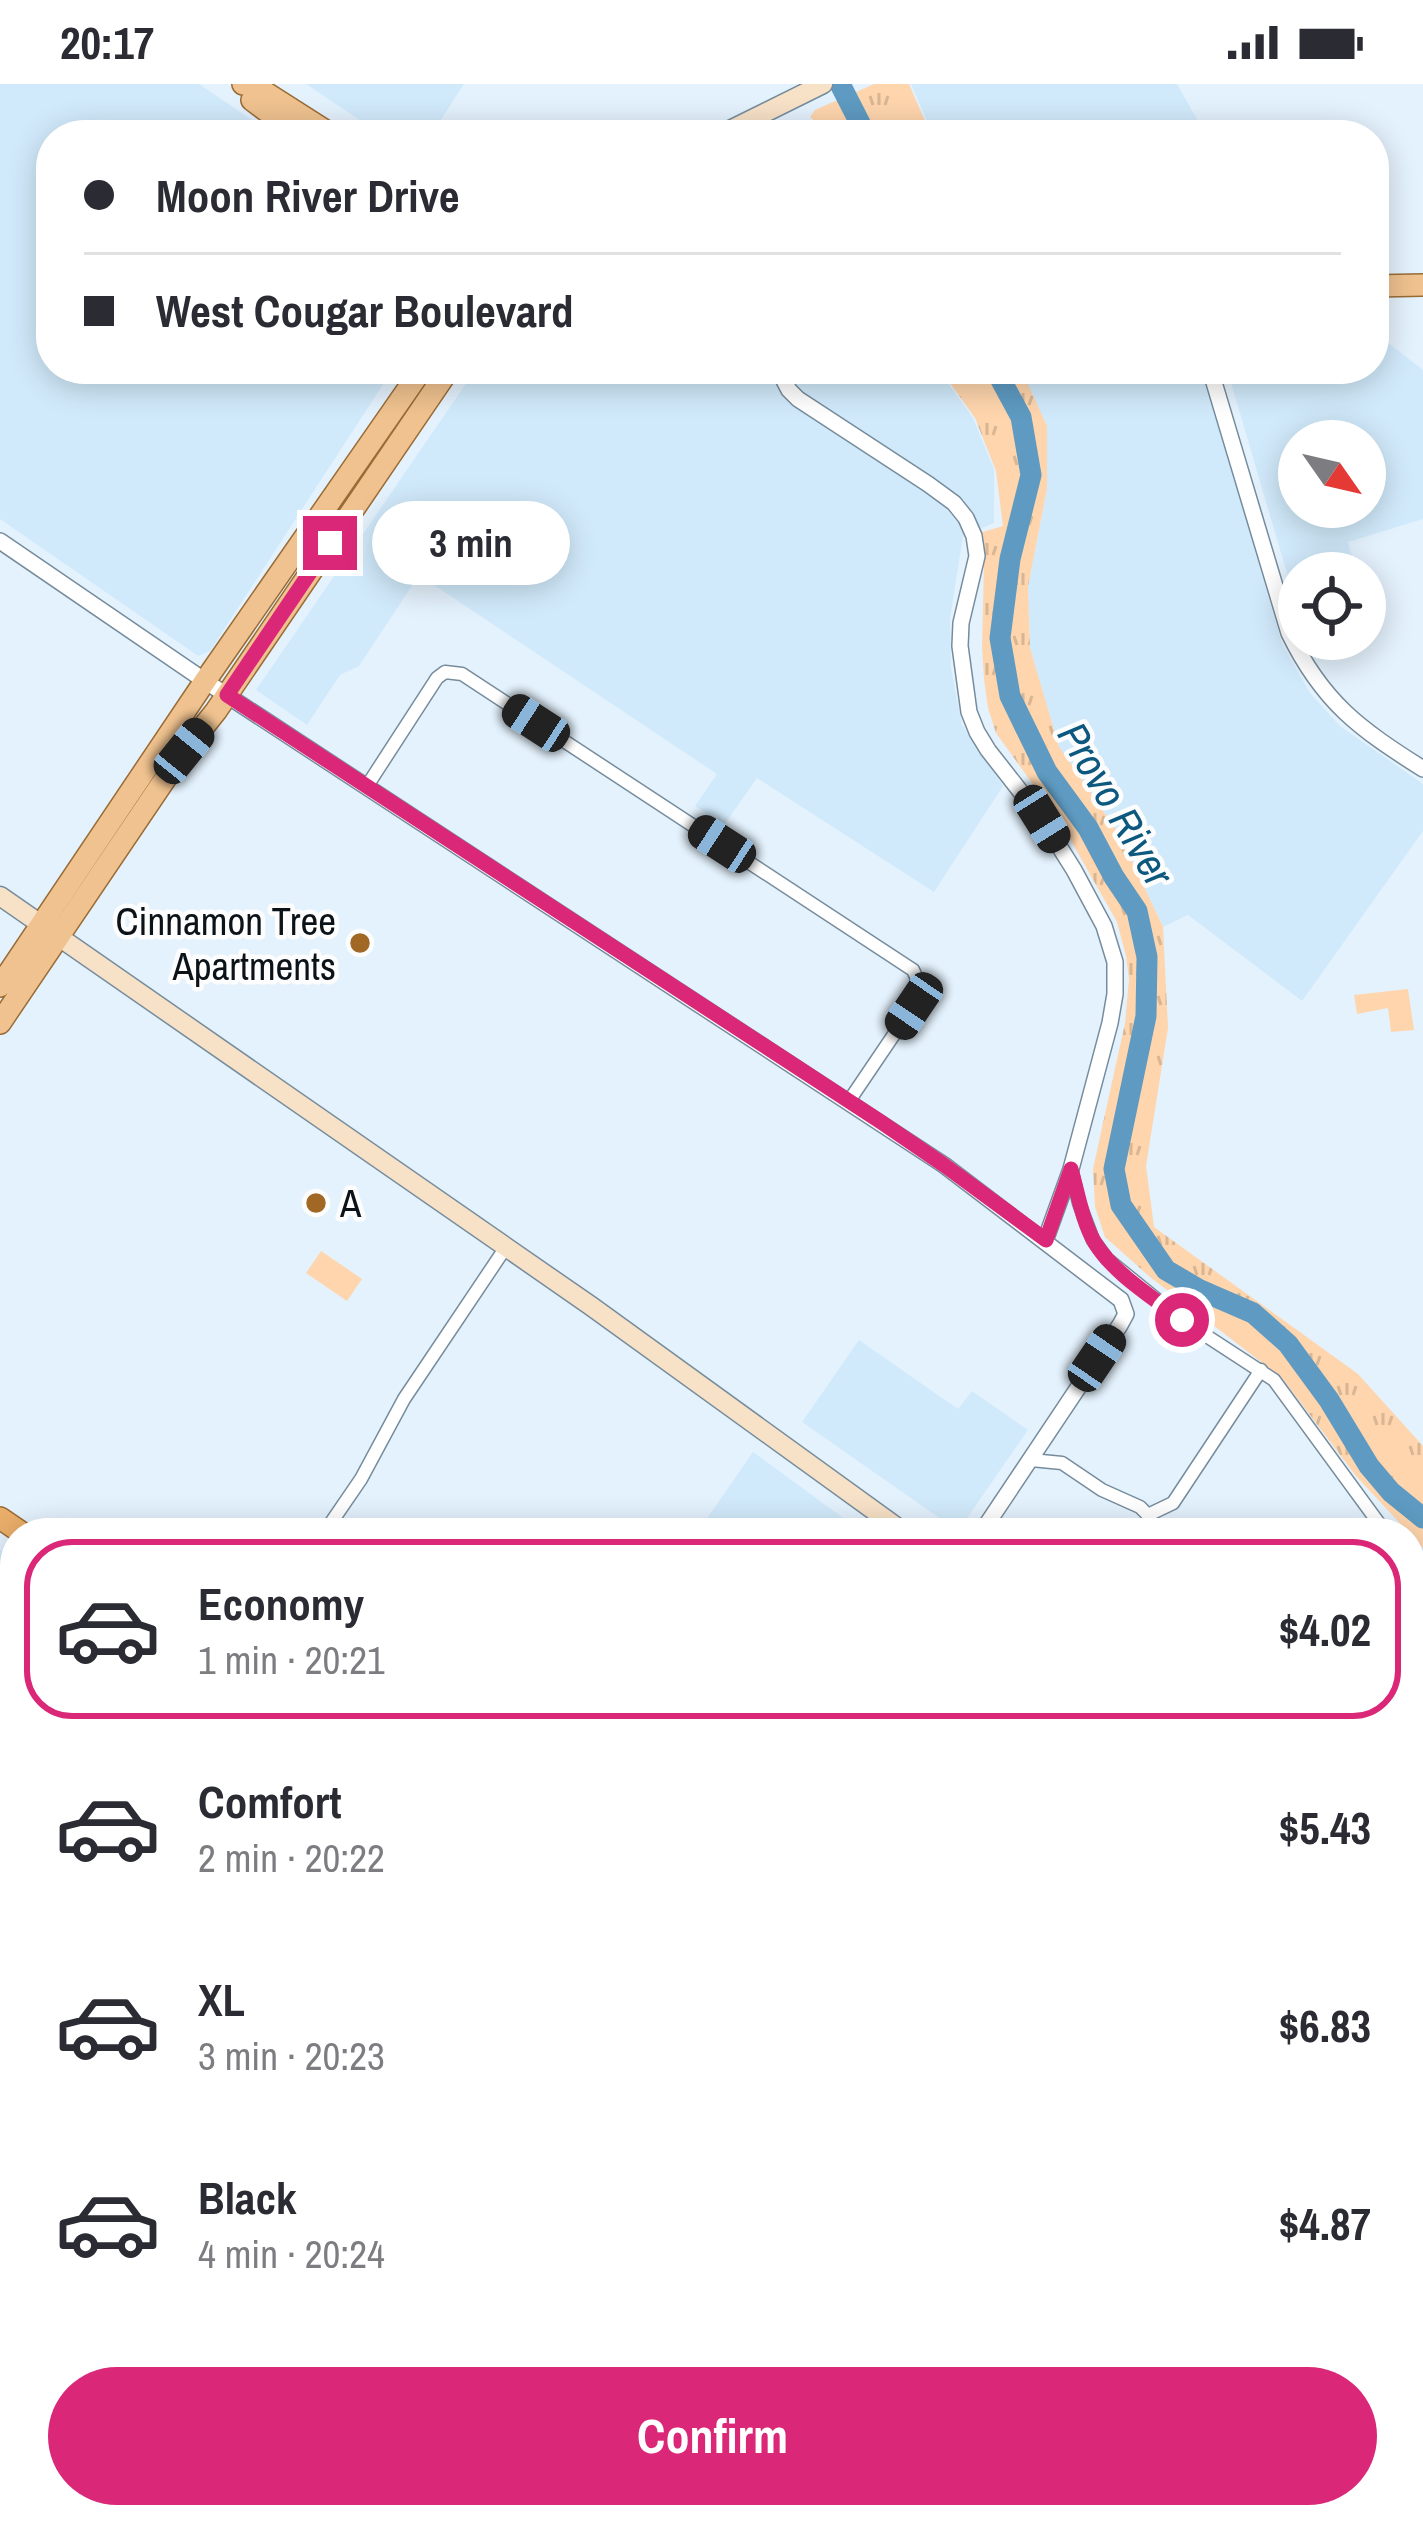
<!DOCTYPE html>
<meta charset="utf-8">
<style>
body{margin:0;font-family:"Archivo Narrow",sans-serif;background:#f7f7f7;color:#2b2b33;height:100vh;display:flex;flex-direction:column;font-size:45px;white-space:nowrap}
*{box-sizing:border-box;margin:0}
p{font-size:39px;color:#7c7c81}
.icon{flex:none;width:66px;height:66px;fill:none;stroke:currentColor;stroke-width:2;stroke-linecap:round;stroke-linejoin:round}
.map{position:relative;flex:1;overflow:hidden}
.details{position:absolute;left:0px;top:1434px;width:1425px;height:1011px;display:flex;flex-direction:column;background:#fff;border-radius:48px 48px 0 0;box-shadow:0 6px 30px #0003}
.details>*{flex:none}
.banner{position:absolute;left:36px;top:36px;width:1353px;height:264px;border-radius:48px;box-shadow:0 6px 30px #0003;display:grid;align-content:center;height:264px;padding:0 48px;background:#fff}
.needle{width:78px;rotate:124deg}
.buttons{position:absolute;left:1278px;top:336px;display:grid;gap:24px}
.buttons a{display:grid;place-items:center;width:108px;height:108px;border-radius:50%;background:#fff;box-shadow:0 6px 30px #0003;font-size:60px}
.end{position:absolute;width:54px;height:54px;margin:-27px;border:15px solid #db2777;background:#fff;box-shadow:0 0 0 6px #fff}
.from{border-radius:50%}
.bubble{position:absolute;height:84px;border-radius:42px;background:#fff;box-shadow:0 6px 30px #0003;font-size:39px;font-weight:800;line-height:84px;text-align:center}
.car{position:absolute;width:36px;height:72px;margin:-36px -18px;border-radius:15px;box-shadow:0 0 9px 3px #0007;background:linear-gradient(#222 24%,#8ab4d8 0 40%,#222 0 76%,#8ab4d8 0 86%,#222 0)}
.banner b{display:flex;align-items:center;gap:42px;height:114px;font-size:45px}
.banner b+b{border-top:3px solid #e1e1e2}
.banner i{width:30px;height:30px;background:#2b2b33}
ul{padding:21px 0 0;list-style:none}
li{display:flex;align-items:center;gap:36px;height:180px;margin:0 24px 18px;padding:0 24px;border:6px solid transparent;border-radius:48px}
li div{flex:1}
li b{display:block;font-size:45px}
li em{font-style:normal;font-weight:800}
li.active{border-color:#db2777}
li>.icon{width:108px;height:108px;stroke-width:1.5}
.button{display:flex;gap:24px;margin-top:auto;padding:24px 48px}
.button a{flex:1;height:138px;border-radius:72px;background:#db2777;color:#fff;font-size:48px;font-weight:800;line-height:138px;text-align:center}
.status{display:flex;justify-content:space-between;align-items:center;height:84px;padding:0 60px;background:#fff;direction:ltr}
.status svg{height:33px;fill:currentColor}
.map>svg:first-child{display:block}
.built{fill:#d1eafb;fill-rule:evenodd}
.green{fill:#fed5ad}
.park{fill:url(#park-tufts)}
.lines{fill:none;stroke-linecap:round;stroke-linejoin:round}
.river{stroke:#5e9ac1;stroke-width:21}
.minor-casing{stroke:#768c9c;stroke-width:15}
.tertiary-casing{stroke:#768c9c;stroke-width:18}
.secondary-casing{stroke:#768c9c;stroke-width:21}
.primary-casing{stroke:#996b35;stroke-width:24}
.trunk-casing{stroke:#996b35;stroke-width:24}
.minor{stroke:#fff;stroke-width:12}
.tertiary{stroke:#fff;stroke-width:15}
.secondary{stroke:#f7e1c7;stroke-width:18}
.primary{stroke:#efc28f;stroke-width:21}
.trunk{stroke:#eaae6a;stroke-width:21}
.route{stroke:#db2777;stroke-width:15}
.poi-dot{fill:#a16825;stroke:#fdfdfd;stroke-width:4.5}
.labels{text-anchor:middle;stroke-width:9;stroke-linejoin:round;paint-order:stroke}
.poi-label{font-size:39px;fill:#0b1319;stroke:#fdfdfd;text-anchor:end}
.water-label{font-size:42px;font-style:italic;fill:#0d587e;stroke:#fdfdfd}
</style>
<div class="status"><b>20:17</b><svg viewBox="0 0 49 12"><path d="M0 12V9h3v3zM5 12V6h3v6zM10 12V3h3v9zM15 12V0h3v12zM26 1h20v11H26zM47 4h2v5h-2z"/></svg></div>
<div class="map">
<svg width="1423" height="2444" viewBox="0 0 1423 2444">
<defs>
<pattern id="park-tufts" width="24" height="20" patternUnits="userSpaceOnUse" patternTransform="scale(3)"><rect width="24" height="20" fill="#fed5ad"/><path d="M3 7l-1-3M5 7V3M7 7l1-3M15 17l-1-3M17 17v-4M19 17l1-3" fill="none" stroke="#d8b694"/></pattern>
</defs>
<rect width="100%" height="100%" fill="#e4f2fd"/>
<!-- built -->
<path class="built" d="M0,0h199l75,51h-223v234h342l-183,282 -12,5 -198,-137z
M306,0h158l-33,51h-49z
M911,0h266l29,51h-273z
M1374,248l49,38v149l-75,23 8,31h-57l-1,38 -71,-242h147zM1299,357h66v66h-66z
M476,285h462l35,49 21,51v54l-31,13 -13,83 1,49 11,57 41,61 -69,106 -177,-114 -33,47 -29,-19 22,-32 -298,-199 -60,91 -19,9 -33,50 -51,-35z
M1021,285h181l80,275 28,49 30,33 83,58v47l-121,170 -114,-86 -25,12 -44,-93 -61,-87 -28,-99 -2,-61 19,-98z
M859,1256l99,69 14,-18 56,39 -70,101 -156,-109z
M753,1368l104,76 -3,5h-157z
M0,1466l15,10v954h939l-9,14h-945z
M1410,1843l13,10v528l-13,-9z"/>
<!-- green -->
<path class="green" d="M1408,905l6,41 -23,2 -3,-24 -31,6 -3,-19z
M321,1167l41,28 -15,22 -41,-28z
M1410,1860l13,10v250l-8,12 8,9 -11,5 3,-10 -5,-3z
M0,1921l15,10v283l-15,-11z
M0,2362l15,4v64h96l5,14h-116z
M342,2430h386l14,9 -4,5h-405z"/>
<!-- park -->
<path class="park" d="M874,0h35l22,51h-100l-21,-18 5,-7z
M940,285h81l26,57v63l-19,98 2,61 29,99 60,87 44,93 5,101 -22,138 8,61 204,147 65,72v102l-67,-72 -74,-98 -132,-101 -45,-40 -10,-30 -2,-38 32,-146 4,-44 -3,-23 -9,-34 -56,-99 -65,-90 -8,-25 -4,-29 -2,-31 2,-84 -5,-31 24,-7 -7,-55 -21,-53z
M0,2203l15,11v152l-15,-4z"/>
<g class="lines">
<!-- river -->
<path class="river" d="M840,0l26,51
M995,285l26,48 10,58 -21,84 -10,79 10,58 37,76 41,56 26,49 23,34 10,46 -1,59 -32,153 7,36 45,65 34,20 53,23 35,31 41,56 40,66 22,26 32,26"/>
<defs>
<path id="minor" d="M367,702l70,-108 8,-6 17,2 451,296 6,13 -1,16 -69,102
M1071,1085l8,34 14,37 14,19 75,61 92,60 112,153
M1031,1376l31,3 40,27 38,17 8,8
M324,1449l37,-54 43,-80 102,-152
M1147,1449l1,-18 25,-12 88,-133
M1410,1481l13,15
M1410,2172l13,-19
M1410,2243l13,9
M1410,2420l13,-20
M1394,2444l9,-14"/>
<path id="tertiary" d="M778,285l11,21 9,9 130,85 26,19 12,15 8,18 3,20 -16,67 -1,23 9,66 8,20 11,18 54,69 32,51 30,56 11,36v32l-5,29 -39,146 -26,72
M1210,285l79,264c34,70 71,96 134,136
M0,457l205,140 739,484 177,135 5,14 -6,11 -139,208
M1410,1823l13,10"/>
<path id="secondary" d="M720,51l103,-51
M0,812l591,410 314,227
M0,1884l15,10
M796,2430l20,14
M185,2444l10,-14
M209,2444l9,-14"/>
<path id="primary" d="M243,0l12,2 77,49
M252,16l47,35
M1374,202l49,-1
M0,902l205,-305 217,-312
M0,939l184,-272 32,-40 233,-342
M1410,1643l13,-1
M1410,1682l13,-1"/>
<path id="trunk" d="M0,1434l22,15
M1410,2390l13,8"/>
</defs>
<!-- minor casing -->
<use href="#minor" class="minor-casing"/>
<!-- tertiary casing -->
<use href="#tertiary" class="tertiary-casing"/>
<!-- secondary casing -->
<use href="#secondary" class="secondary-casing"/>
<!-- primary casing -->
<use href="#primary" class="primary-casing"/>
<!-- trunk casing -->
<use href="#trunk" class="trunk-casing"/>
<!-- minor -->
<use href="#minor" class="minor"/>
<!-- tertiary -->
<use href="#tertiary" class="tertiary"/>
<!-- secondary -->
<use href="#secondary" class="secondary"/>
<!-- primary -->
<use href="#primary" class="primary"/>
<!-- trunk -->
<use href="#trunk" class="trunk"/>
</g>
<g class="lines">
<!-- route -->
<path class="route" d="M330,459l-103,152 654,427 63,43 102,75 25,-71c7,24 11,52 24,74 20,32 58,54 87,77"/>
</g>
<!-- markers -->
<g class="poi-dot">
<circle cx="360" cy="859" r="12"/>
<circle cx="316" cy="1119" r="12"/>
</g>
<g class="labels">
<!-- poi labels -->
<g class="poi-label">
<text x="336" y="851">Cinnamon Tree<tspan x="336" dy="45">Apartments</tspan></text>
<text x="340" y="1133" text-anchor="start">A</text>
</g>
<!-- water labels -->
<g class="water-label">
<text transform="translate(1116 720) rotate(59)" y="15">Provo River</text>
</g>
</g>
</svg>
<div class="buttons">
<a><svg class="needle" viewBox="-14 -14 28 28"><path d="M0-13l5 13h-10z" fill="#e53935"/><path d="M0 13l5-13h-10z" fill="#7c7c81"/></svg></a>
<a><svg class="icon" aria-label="locate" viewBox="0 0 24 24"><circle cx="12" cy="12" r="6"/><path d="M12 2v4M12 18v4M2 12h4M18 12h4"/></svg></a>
</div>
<i class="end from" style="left:1182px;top:1236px"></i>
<i class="end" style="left:330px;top:459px"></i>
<div class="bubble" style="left:372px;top:417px;width:198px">3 min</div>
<i class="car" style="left:536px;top:639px;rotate:303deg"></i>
<i class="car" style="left:184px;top:667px;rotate:39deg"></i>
<i class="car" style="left:1042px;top:735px;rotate:148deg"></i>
<i class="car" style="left:722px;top:760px;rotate:303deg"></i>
<i class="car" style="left:914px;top:922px;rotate:214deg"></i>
<i class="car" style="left:1097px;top:1274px;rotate:34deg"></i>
<div class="banner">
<b><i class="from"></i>Moon River Drive</b>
<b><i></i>West Cougar Boulevard</b>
</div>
<section class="details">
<ul>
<li class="active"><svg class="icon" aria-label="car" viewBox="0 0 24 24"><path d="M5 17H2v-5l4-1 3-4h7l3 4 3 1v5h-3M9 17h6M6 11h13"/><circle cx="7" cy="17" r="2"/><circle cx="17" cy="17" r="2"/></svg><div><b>Economy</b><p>1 min · 20:21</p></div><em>$4.02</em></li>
<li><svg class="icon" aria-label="car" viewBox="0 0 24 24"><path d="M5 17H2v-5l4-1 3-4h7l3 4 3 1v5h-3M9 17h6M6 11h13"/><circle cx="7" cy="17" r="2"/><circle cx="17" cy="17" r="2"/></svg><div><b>Comfort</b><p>2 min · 20:22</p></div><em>$5.43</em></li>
<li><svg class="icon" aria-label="car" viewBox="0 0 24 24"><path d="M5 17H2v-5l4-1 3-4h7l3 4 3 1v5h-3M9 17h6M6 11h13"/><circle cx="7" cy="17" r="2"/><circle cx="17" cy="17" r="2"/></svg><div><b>XL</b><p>3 min · 20:23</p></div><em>$6.83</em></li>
<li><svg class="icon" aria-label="car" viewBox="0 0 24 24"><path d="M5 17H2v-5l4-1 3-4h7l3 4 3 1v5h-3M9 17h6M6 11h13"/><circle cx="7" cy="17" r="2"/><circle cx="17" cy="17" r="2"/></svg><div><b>Black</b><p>4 min · 20:24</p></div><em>$4.87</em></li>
</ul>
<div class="button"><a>Confirm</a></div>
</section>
</div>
